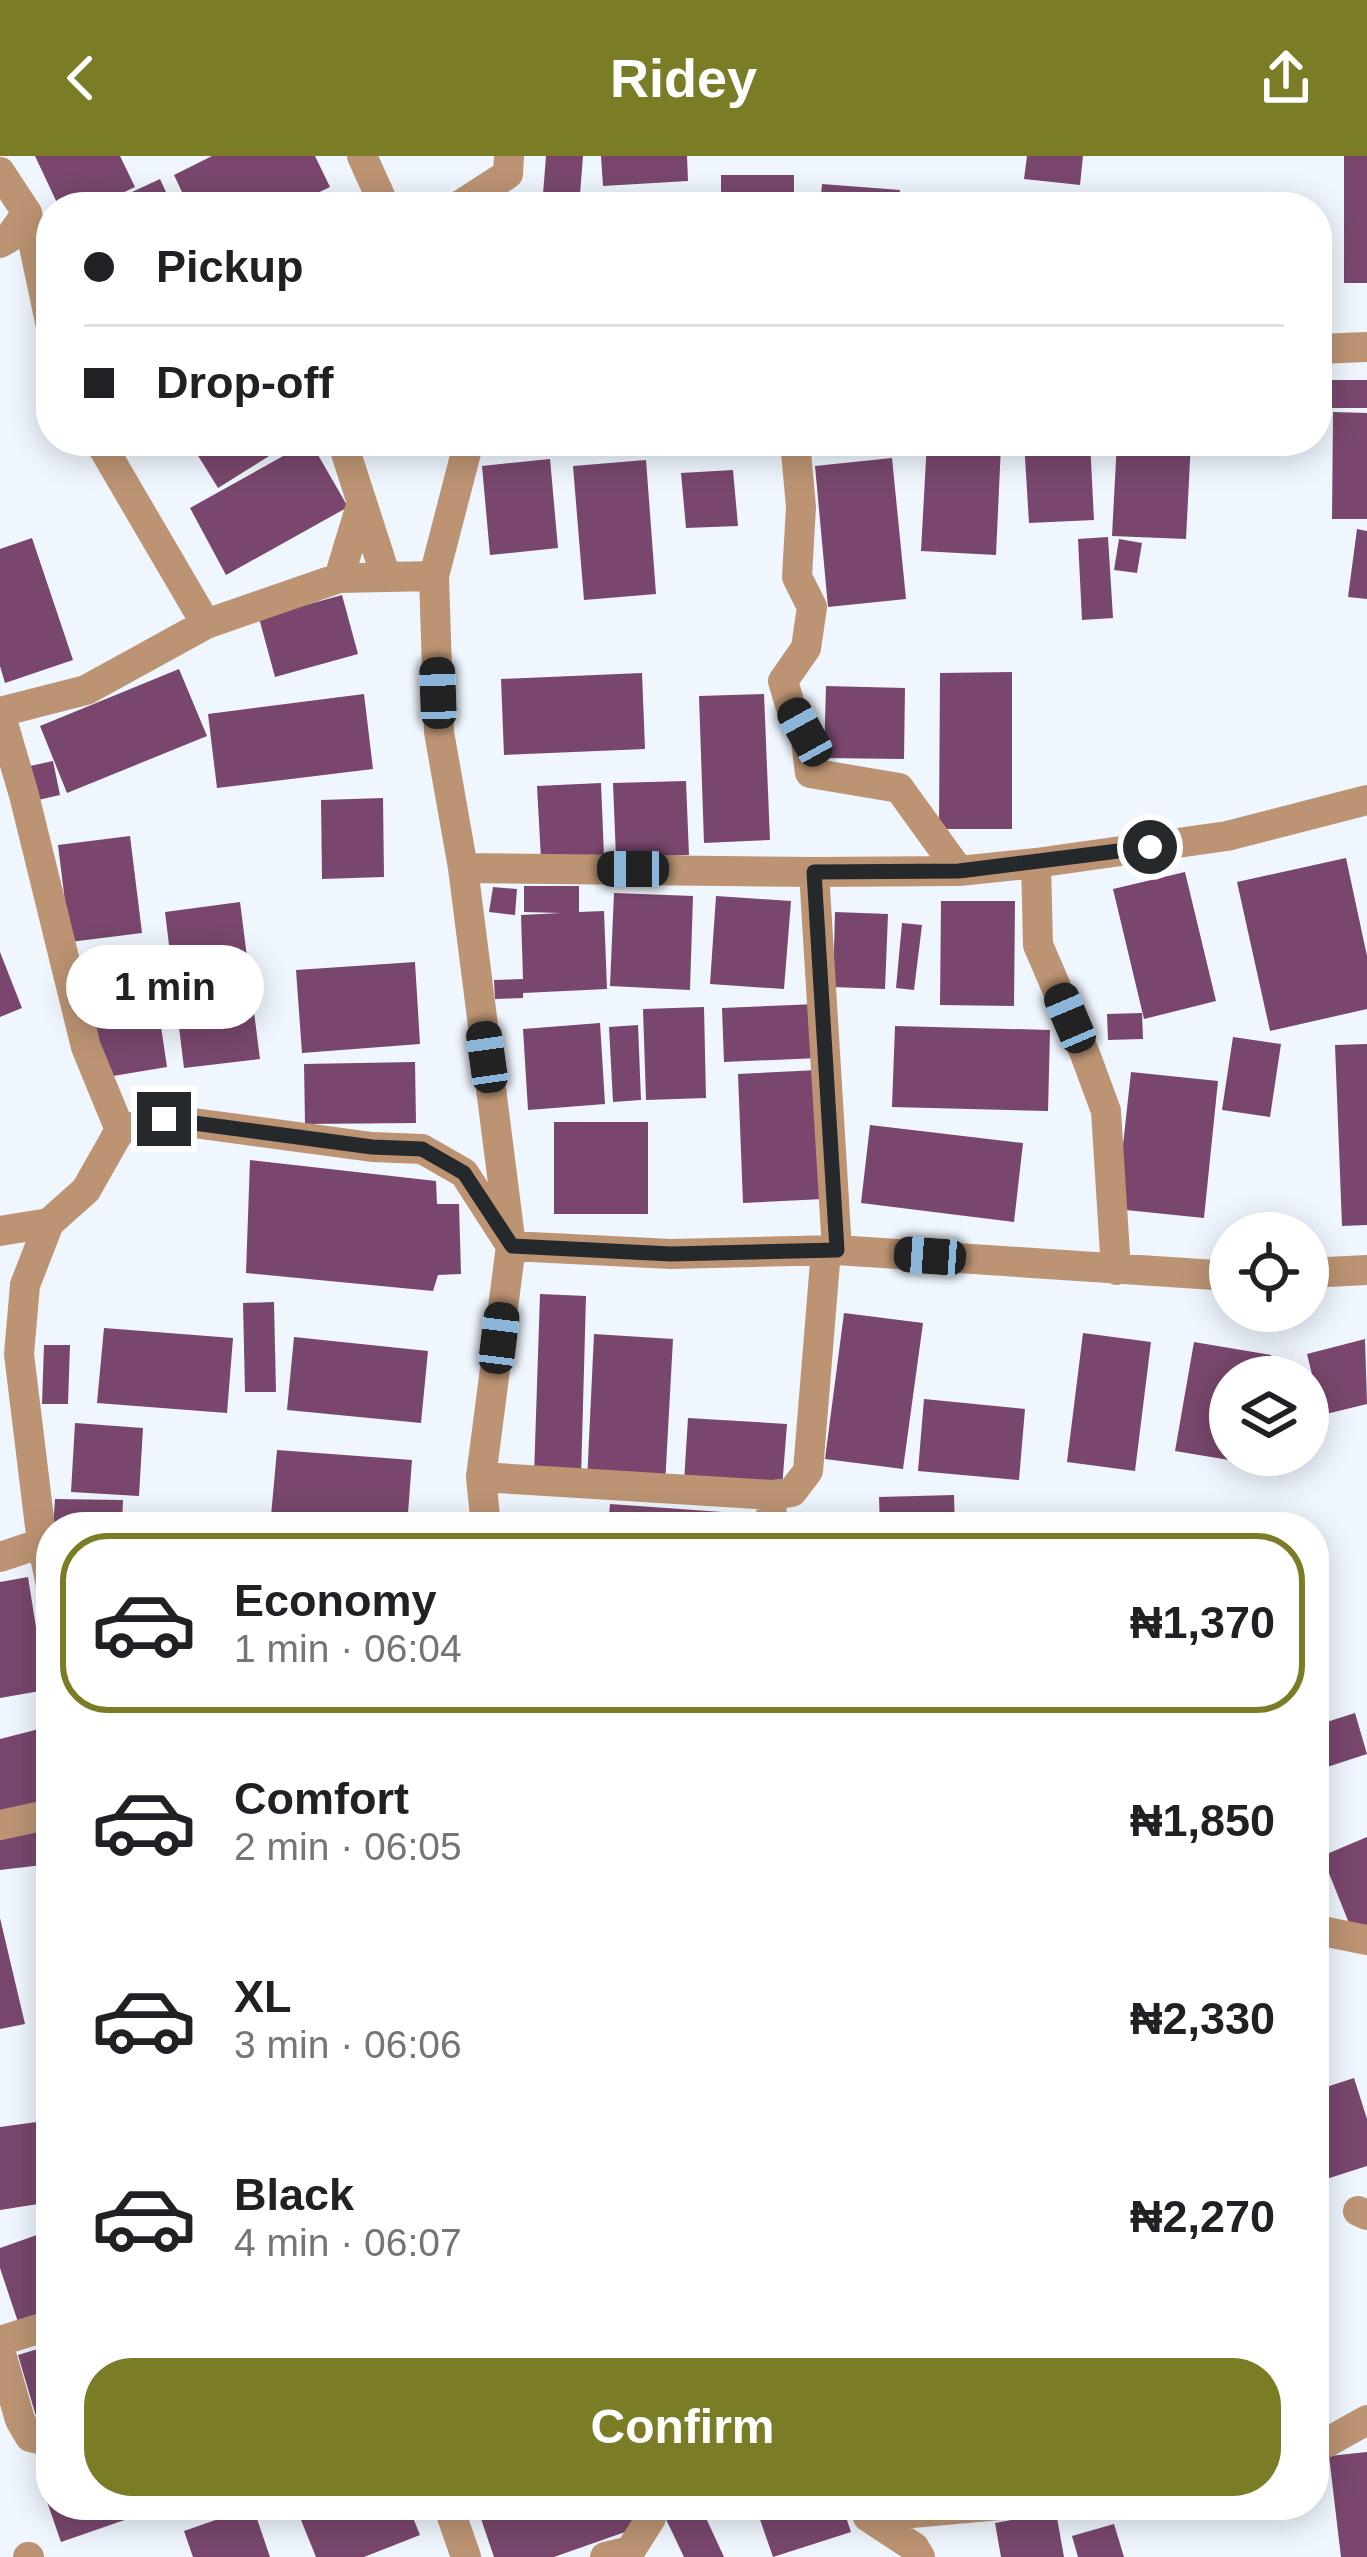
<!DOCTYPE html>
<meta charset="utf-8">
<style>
body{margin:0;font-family:Helvetica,sans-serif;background:#f2f2f2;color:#202124;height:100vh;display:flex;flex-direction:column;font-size:45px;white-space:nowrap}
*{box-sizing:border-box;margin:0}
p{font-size:39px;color:#757577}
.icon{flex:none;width:66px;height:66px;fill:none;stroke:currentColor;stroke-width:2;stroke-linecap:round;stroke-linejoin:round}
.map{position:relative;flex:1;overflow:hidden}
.details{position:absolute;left:36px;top:1356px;width:1293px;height:1008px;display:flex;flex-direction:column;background:#fff;border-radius:48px;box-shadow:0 6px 30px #0003}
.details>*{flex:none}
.top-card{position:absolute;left:36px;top:36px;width:1296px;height:264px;border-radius:48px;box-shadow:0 6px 30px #0003;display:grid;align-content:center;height:264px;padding:0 48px;background:#fff}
.buttons{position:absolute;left:1209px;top:1056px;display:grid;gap:24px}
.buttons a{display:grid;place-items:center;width:120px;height:120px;border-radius:50%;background:#fff;box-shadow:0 6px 30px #0003;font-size:60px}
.end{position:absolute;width:54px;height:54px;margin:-27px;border:15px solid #26292c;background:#fff;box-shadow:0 0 0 6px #fff}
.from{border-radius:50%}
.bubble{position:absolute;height:84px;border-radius:42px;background:#fff;box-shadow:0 6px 30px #0003;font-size:39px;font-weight:800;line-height:84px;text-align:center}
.car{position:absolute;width:36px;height:72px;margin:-36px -18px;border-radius:15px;box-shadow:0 0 9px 3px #0007;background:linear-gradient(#222 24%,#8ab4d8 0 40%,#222 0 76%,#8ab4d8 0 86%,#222 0)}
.top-card b{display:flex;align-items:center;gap:42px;height:114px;font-size:45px}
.top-card b+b{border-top:3px solid #e0e0e0}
.top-card i{width:30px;height:30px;background:#202124}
ul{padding:21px 0 0;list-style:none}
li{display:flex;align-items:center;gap:36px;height:180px;margin:0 24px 18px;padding:0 24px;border:6px solid transparent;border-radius:48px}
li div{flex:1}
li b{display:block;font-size:45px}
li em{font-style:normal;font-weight:800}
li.active{border-color:#7a7d26}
li>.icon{width:108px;height:108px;stroke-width:1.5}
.cta{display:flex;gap:24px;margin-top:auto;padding:24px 48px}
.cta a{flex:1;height:138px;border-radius:48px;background:#7a7d26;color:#fff;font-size:48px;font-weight:800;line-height:138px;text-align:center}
header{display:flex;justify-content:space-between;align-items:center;height:156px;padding:0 48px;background:#7a7d26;color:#fff;font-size:54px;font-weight:800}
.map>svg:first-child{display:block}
.building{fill:#79476d}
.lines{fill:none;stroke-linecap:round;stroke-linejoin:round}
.minor{stroke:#bc9473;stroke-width:30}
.route{stroke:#26292c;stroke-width:15}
</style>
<header><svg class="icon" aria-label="back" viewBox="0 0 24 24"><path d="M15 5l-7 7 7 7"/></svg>Ridey<svg class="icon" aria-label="share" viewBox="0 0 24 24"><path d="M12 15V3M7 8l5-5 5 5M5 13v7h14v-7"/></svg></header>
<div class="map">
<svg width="1367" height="2401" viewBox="0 0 1367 2401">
<rect width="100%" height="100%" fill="#eff6fe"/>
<!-- building -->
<path class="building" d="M35,0h85l15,31 -42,20h-34z
M212,0h103l15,31 -35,17 -4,-8 -24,11h-78l-15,-32z
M546,0h37l-4,51h-37z
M601,0h86l1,25 -85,5z
M1027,0h56l-3,29 -56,-6z
M1344,0h23v127h-23z
M721,19h73v32h-73z
M160,23l13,28h-34l-7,-15z
M822,28l78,6 -1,17h-79z
M1324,224h43v28h-43z
M1333,256l34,1v106h-35z
M189,285h104l-75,47z
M310,285l38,66 -122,68 -36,-67z
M927,285l74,4 -5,110 -75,-4z
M1024,285h66l4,79 -65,3z
M1117,285h74l-5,98 -74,-3z
M892,302l14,141 -78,8 -13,-141z
M550,303l8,89 -68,7 -8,-89z
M646,304l10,134 -72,6 -11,-134z
M733,314l5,56 -52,2 -5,-55z
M1357,373l10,2v68l-19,-2z
M1108,381l5,81 -31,2 -4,-81z
M32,382l41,122 -68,23 -5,-17v-117z
M1119,383l23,4 -5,30 -23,-3z
M342,439l16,59 -83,23 -16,-59z
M179,513l28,67 -140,57 -27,-67z
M1012,516v157h-73l1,-156z
M642,517l3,76 -141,6 -3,-76z
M826,530l79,2 -1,71 -80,-1z
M364,538l9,75 -156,19 -9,-74z
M764,538l6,146 -66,3 -5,-147z
M53,605l7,34 -22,5 -8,-34z
M686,625l3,74 -73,3 -3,-75z
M601,627l3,73 -63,3 -4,-73z
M383,642l1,79 -62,2 -1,-79z
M130,680l12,97 -72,9 -12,-97z
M1346,702l21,98v53l-97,22 -33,-149z
M1185,716l31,129 -72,18 -31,-130z
M524,730h55v26l25,-1 3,78 -84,4v5l-28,1 -1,-19 29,-1 -2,-64 40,-2 -37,-1z
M493,731l24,2 -2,26 -26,-3z
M614,737l79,3 -3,94 -80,-4z
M716,740l75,5 -7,88 -74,-5z
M941,745h74l-1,105 -74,-1z
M240,746l20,157 -76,9 -19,-156z
M835,756l53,2 -3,75 -52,-2z
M902,767l20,2 -8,65 -18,-2z
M0,796l22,56 -22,9z
M415,806l5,82 -118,9 -6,-83z
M152,810l15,101 -66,11 -15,-101z
M817,848l2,54 -95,4 -2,-54z
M704,851l2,91 -60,2 -3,-91z
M1142,857l1,26 -35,1 -1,-26z
M600,867l5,81 -77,6 -5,-81z
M638,869l3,75 -28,2 -4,-75z
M895,870l155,4 -2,81 -156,-4z
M1233,881l48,7 -11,73 -48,-7z
M1367,888v181l-25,1 -7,-181z
M415,906l1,61 -111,1 -1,-60z
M818,914l5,129 -80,4 -5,-129z
M1131,916l87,9 -14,137 -88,-9z
M554,966h94v92h-94z
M870,969l153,18 -9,79 -153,-19z
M250,1004l186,21 1,23h22l2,70 -23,1 -5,16 -187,-18z
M540,1138l46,2 -5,182 -47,-2z
M274,1146l2,90h-31l-2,-89z
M844,1157l79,10 -20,146 -78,-10z
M104,1172l129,10 -6,75 -130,-10z
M1083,1177l68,9 -16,129 -68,-9z
M594,1178l79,5 -8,146 -78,-3z
M294,1181l134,14 -7,72 -134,-13z
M1365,1183l2,65 -45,11 -15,-61z
M1194,1186l77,13 -4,22h-37v78h24l-1,9 -78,-13z
M44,1189h26l-2,59h-26z
M924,1243l101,10 -6,71 -101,-9z
M688,1262l99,6 -5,64 -98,-6z
M75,1267l68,5 -4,68 -68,-4z
M277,1294l135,10 -5,67h-137z
M954,1339l1,32h-75l-1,-30z
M55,1343l68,1 -1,27h-69z
M610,1348l155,11v12h-157z
M28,1421l18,113 -46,8v-116z
M1355,1557l12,41 -49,16 -4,-11v-33z
M39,1573l12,43v31l-51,14v-78z
M51,1667v41l-51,6v-41z
M1367,1681v90l-14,6 -31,-77z
M0,1762l25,106 -25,5z
M1354,1922l13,41v47l-53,17v-92z
M44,1965l7,46v35l-51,8v-83z
M51,2074v84l-32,11 -19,-57v-20z
M51,2189v85l-10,3 -23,-78z
M1367,2296v105h-26l-12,-101z
M51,2309v40l114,1 -104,36 -25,-72z
M339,2349h69l12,30 -56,22h-48l-15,-37z
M484,2349h151l7,21 -88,31h-60l-17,-50z
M682,2349h18l24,52h-40l-21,-44z
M755,2349h87l9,27 -78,25z
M253,2351l17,50h-77l-9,-26z
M1056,2356l8,45h-63l-6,-34z
M1114,2368l10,33h-46l-6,-21z"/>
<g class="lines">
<!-- minor -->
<path class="minor" d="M362,0l23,51
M0,16l27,41 24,114
M457,51l51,-33 1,-18
M0,87l9,-5 18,-25
M1317,193l50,-2
M99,285l107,183
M342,285l44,136
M469,285l-35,135 5,156 24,136 48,378 -30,231 5,50
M795,285l6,66 -4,70 15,30 -6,41 -23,33 7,24 15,27 5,41 89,15 60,83
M339,422l23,-76
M0,556l86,-22 120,-66 133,-46 95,-2
M0,557l24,82 62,252 34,83
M1036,707l2,82 47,109 21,57 10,159
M463,712l351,4 145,-1 77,-8 191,-27 140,-36
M814,716l23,378
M0,1075l49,-8
M1308,1117l59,-3
M481,1321l291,18
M771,1371l1,-32 20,-3 16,-21 18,-221
M0,1401l42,-14h9
M51,1429l-9,-42 -23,-189 6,-69 24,-62 37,-33 34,-60 44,-11 208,28 50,2 42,24 47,73 160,8 166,-4 393,26
M0,1669l51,-11
M1314,1778l8,-3 45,9
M1358,2055l9,4
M0,2185l51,-16
M0,2194l20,70 10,17 21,5
M1314,2290l12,-3 41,-23
M448,2349l18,52
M866,2356l2,5 46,30 6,10
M868,2361l132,-12
M28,2401h1
M605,2401l25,-6 21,-33 3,-13"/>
</g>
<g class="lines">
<!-- route -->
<path class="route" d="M164,963l208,28 50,2 42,24 48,73 159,8 166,-4 -23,-378 145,-1 191,-24"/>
</g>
</svg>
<div class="buttons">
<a><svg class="icon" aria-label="locate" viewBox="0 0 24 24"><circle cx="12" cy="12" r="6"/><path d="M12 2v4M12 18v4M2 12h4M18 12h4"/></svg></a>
<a><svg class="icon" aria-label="layers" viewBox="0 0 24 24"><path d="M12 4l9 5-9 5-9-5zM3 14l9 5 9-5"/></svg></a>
</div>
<i class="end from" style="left:1150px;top:691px"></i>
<i class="end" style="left:164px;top:963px"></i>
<div class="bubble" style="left:66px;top:789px;width:198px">1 min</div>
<i class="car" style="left:438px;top:537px;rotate:358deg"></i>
<i class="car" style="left:805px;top:576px;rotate:331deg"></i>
<i class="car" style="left:633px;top:713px;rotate:270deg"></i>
<i class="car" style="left:1070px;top:862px;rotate:337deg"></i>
<i class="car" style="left:487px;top:901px;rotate:352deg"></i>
<i class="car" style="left:930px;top:1100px;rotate:274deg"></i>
<i class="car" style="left:499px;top:1182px;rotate:7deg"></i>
<div class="top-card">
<b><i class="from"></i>Pickup</b>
<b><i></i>Drop-off</b>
</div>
<section class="details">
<ul>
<li class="active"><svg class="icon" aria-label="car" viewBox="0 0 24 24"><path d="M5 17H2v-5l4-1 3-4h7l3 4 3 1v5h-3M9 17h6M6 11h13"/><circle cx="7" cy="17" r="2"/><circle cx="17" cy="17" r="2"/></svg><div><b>Economy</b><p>1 min · 06:04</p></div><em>₦1,370</em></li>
<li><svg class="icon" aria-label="car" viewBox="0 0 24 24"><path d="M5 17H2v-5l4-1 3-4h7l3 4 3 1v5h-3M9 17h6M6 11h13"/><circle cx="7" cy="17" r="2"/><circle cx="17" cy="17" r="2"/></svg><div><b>Comfort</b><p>2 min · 06:05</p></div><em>₦1,850</em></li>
<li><svg class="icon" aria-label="car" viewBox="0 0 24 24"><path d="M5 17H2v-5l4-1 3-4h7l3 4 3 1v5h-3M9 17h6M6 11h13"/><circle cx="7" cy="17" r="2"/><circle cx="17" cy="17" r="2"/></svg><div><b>XL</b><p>3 min · 06:06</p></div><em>₦2,330</em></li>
<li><svg class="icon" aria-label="car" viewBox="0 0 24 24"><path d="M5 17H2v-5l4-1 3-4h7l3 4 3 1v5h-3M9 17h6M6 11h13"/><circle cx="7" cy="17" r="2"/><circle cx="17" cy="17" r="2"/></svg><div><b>Black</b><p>4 min · 06:07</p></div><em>₦2,270</em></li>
</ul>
<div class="cta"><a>Confirm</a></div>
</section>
</div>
